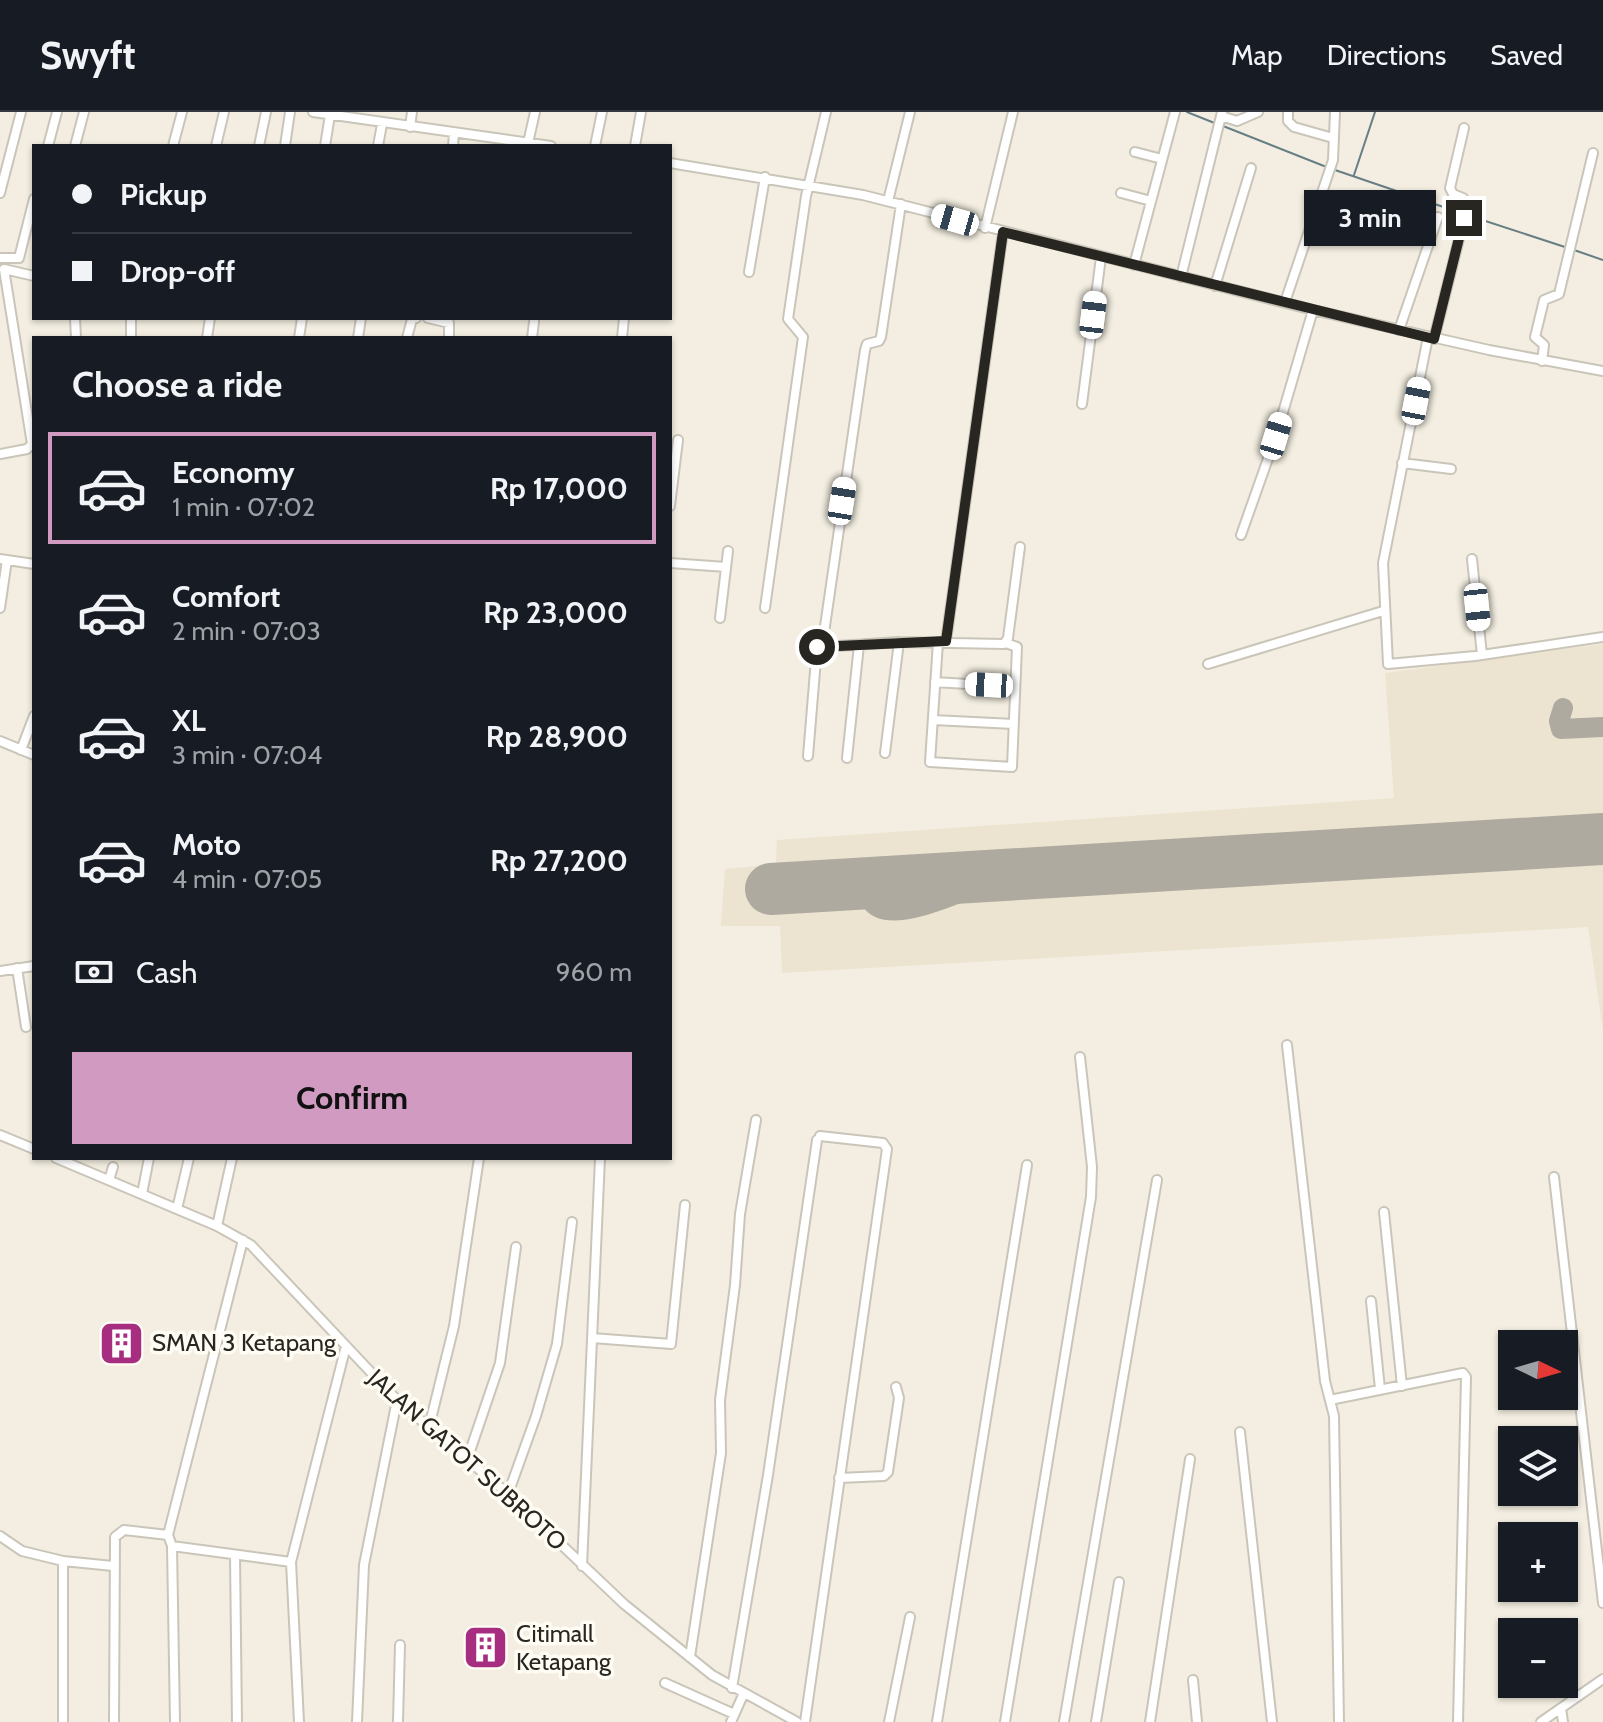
<!DOCTYPE html>
<meta charset="utf-8">
<style>
body{margin:0;font-family:Cabin,sans-serif;background:#20242c;color:#f1f3f6;height:100vh;display:flex;flex-direction:column;font-size:30px;white-space:nowrap}
*{box-sizing:border-box;margin:0}
p{font-size:26px;color:#9ea1a6}
.icon{flex:none;width:44px;height:44px;fill:none;stroke:currentColor;stroke-width:2;stroke-linecap:round;stroke-linejoin:round}
.map{position:relative;flex:1;overflow:hidden}
.details{position:absolute;left:32px;top:224px;width:640px;height:824px;display:flex;flex-direction:column;background:#171b24;border-radius:0px;box-shadow:0 2px 6px #0004}
.details>*{flex:none}
.top-card{position:absolute;left:32px;top:32px;width:640px;height:176px;border-radius:0px;box-shadow:0 2px 6px #0004;display:grid;align-content:center;height:176px;padding:0 40px;background:#171b24}
.needle{width:52px;rotate:95deg}
.buttons{position:absolute;left:1498px;top:1218px;display:grid;gap:16px}
.buttons a{display:grid;place-items:center;width:80px;height:80px;border-radius:0px;background:#171b24;box-shadow:0 2px 6px #0004;font-size:40px}
.end{position:absolute;width:36px;height:36px;margin:-18px;border:10px solid #282621;background:#fff;box-shadow:0 0 0 4px #fff}
.from{border-radius:50%}
.bubble{position:absolute;height:56px;border-radius:0px;background:#171b24;box-shadow:0 2px 6px #0004;font-size:26px;font-weight:800;line-height:56px;text-align:center}
.car{position:absolute;width:24px;height:48px;margin:-24px -12px;border-radius:10px;box-shadow:0 0 6px 2px #0007;background:linear-gradient(#fff 24%,#345 0 40%,#fff 0 76%,#345 0 86%,#fff 0)}
.top-card b{display:flex;align-items:center;gap:28px;height:76px;font-size:30px}
.top-card b+b{border-top:2px solid #363941}
.top-card i{width:20px;height:20px;background:#f1f3f6}
ul{padding:0;list-style:none}
li{display:flex;align-items:center;gap:24px;height:112px;margin:0 16px 12px;padding:0 24px;border:4px solid transparent;border-radius:0px}
li div{flex:1}
li b{display:block;font-size:30px}
li em{font-style:normal;font-weight:800}
li.on{border-color:#d09ac1}
li>.icon{width:72px;height:72px;stroke-width:1.5}
h2{padding:0 40px;font-size:36px;line-height:96px}
.pay{display:flex;align-items:center;gap:20px;height:88px;padding:0 40px;font-size:30px}
.pay p{margin-inline-start:auto}
.cta{display:flex;gap:16px;margin-top:auto;padding:16px 40px}
.cta a{flex:1;height:92px;border-radius:0px;background:#d09ac1;color:#111;font-size:32px;font-weight:800;line-height:92px;text-align:center}
header{display:flex;align-items:center;gap:48px;box-sizing:border-box;height:112px;padding:0 40px;background:#171b24;border-bottom:2px solid #363941}
header strong{font-size:38px}
nav{display:flex;gap:44px;margin-inline-start:auto;font-size:28px}
.map>svg:first-child{display:block}
.built{fill:#ece4d0}
.lines{fill:none;stroke-linecap:round;stroke-linejoin:round}
.stream{stroke:#667e84;stroke-width:2}
.taxiway{stroke:#aeaaa0;stroke-width:20}
.runway{stroke:#aeaaa0;stroke-width:52}
.minor-casing{stroke:#cac5b9;stroke-width:12}
.minor{stroke:#fff;stroke-width:8}
.route{stroke:#282621;stroke-width:10}
.labels{text-anchor:middle;stroke-width:7;stroke-linejoin:round;paint-order:stroke}
.poi-label{font-size:24px;fill:#282621;stroke:#fffcf4;text-anchor:start}
.street-label{font-size:24px;fill:#282621;stroke:#fffcf4}
</style>
<header>
<strong>Swyft</strong>
<nav><a>Map</a><a>Directions</a><a>Saved</a></nav>
</header>
<div class="map">
<svg width="1603" height="1610" viewBox="0 0 1603 1610">
<rect width="100%" height="100%" fill="#f3eee1"/>
<!-- built -->
<path class="built" d="M1603,532v387l-15,-104 -806,46 -2,-47h-59l4,-57 51,-5 1,-24 617,-42 -9,-125z"/>
<g class="lines">
<!-- stream -->
<path class="stream" d="M1187,0l30,12
M1223,14l106,42
M1335,58l126,43
M1354,63l21,-63
M1467,103l101,33
M1574,138l29,10"/>
<!-- taxiway -->
<path class="taxiway" d="M1563,596l-4,13 2,8 42,-2
M869,771l3,19c19,27 105,-18 132,-27"/>
<!-- runway -->
<path class="runway" d="M771,777l832,-50"/>
<defs>
<path id="minor" d="M313,0l238,34
M1288,0v9l6,6 39,11
M1221,4l16,5 21,-9
M410,15l2,-15
M528,31l7,-31
M48,34l9,-34
M75,34l9,-34
M173,34l9,-34
M216,34l8,-34
M259,34l7,-34
M285,34l5,-34
M325,34l5,-31
M378,34l4,-22
M453,34l1,-13
M595,34l7,-34
M635,34l6,-34
M1135,40l27,7
M670,51l193,32 450,115 176,40 114,21
M0,81l21,-81
M1121,81l30,8
M888,89l22,-89
M901,92l-20,133 -2,4 -12,3 -2,6 -43,297 77,-5 105,2 4,-6 12,-91
M985,116l28,-116
M0,146h19l15,-59
M1134,153l41,-153
M749,160l16,-95
M1181,165l41,-165
M1215,174l36,-118
M1285,190l48,-142 2,-48
M75,206l1,20
M428,206l21,5v15
M1399,218l39,-113
M1428,225l-45,226 5,101 87,-8 128,-19
M131,226v-20
M207,226l3,-20
M299,226l3,-20
M358,226l3,-20
M407,226l5,-19 4,-1
M532,226l2,-16
M622,226l2,-20
M1434,227l33,-132 -4,-9 -10,-4 -3,-6 14,-60
M1542,249l2,-16 -9,-8 9,-37 15,-6 34,-141
M1082,292l19,-147
M0,342l27,-5 5,-5 -28,-175 30,7
M1402,351l49,6
M670,394l8,-66
M1241,423l35,-99 37,-126
M0,447l34,5
M1472,447l10,96
M670,451l56,4
M0,496l7,-48
M765,496l38,-271 -15,-18 18,-123 20,-84
M720,506l8,-67
M946,529l57,-409
M938,530l-8,120 82,5 5,-120 -11,-4
M803,535h19
M1208,552l175,-53
M935,570l80,5
M933,608l81,4
M0,629l34,14
M21,638l13,-34
M885,641l14,-111
M808,644l9,-109
M847,646l12,-113
M17,856l9,59
M0,859l34,-5
M1287,933l38,336 9,35 5,306
M0,1023l34,14
M56,1046l161,68 34,19 146,155 111,94 116,110 88,71 85,47
M1554,1065l49,426
M109,1068l4,-13
M142,1082l7,-36
M177,1097l12,-51
M1384,1100l18,174
M217,1114l15,-68
M1371,1189l9,88
M592,1226l79,6 14,-139
M1330,1288l133,-27 3,4 -8,345
M429,1315l25,-101 25,-168
M1240,1320l32,290
M467,1348l33,-97 16,-116
M839,1366l45,-2 4,-4 11,-74 -3,-11
M508,1382l28,-78 21,-72 15,-122
M0,1424l22,15 41,10
M172,1434l119,16
M235,1444l2,166
M582,1454l18,-408
M690,1545l31,-204 -1,-53 15,-115 5,-71 16,-94
M1193,1568l4,42
M665,1571l69,31
M732,1576l36,-213 49,-335
M1561,1596l2,14
M63,1610v-161l50,5
M114,1610l1,-185 9,-7 44,5
M175,1610l-3,-176 -4,-11 75,-295
M299,1610l-8,-160 55,-216
M357,1610l7,-157 33,-165
M398,1610l2,-77
M731,1610l12,-27
M805,1610l82,-573 -4,-6 -63,-7
M889,1610l21,-105
M937,1610l90,-557
M1005,1610l86,-525 1,-30 -12,-110
M1064,1610l93,-542
M1096,1610l23,-140
M1150,1610l40,-263
M1541,1610l62,-43"/>
</defs>
<!-- minor casing -->
<use href="#minor" class="minor-casing"/>
<!-- minor -->
<use href="#minor" class="minor"/>
</g>
<g class="lines">
<!-- route -->
<path class="route" d="M817,535l129,-6 57,-409 431,107 30,-121"/>
</g>
<!-- icons -->
<defs>
<symbol id="building-square" viewBox="-11 -11 22 22"><rect x="-9" y="-9" width="18" height="18" rx="4" fill="#a72d81" stroke="#fffcf4"/><path d="M-4-6H4V6H1V3H-1V6H-4ZM-2.5-4.3h1.7v1.8h-1.7ZM.8-4.3h1.7v1.8H.8ZM-2.5-1h1.7V.8h-1.7ZM.8-1h1.7V.8H.8Z" fill="#fff"/></symbol>
</defs>
<g fill-rule="evenodd">
<use href="#building-square" x="96" y="1206" width="51" height="51"/>
<use href="#building-square" x="460" y="1510" width="51" height="51"/>
</g>
<g class="labels">
<!-- poi labels -->
<g class="poi-label">
<text x="152" y="1239">SMAN 3 Ketapang</text>
<text x="516" y="1530">Citimall<tspan x="516" dy="28">Ketapang</tspan></text>
</g>
<!-- street labels -->
<g class="street-label">
<text transform="translate(467 1348) rotate(42)" y="8">JALAN GATOT SUBROTO</text>
</g>
</g>
</svg>
<div class="buttons">
<a><svg class="needle" viewBox="-14 -14 28 28"><path d="M0-13l5 13h-10z" fill="#e53935"/><path d="M0 13l5-13h-10z" fill="#9ea1a6"/></svg></a>
<a><svg class="icon" aria-label="layers" viewBox="0 0 24 24"><path d="M12 4l9 5-9 5-9-5zM3 14l9 5 9-5"/></svg></a>
<a>+</a>
<a>−</a>
</div>
<i class="end from" style="left:817px;top:535px"></i>
<i class="end" style="left:1464px;top:106px"></i>
<div class="bubble" style="left:1304px;top:78px;width:132px">3 min</div>
<i class="car" style="left:955px;top:108px;rotate:286deg"></i>
<i class="car" style="left:1093px;top:203px;rotate:7deg"></i>
<i class="car" style="left:1416px;top:289px;rotate:11deg"></i>
<i class="car" style="left:1276px;top:324px;rotate:17deg"></i>
<i class="car" style="left:842px;top:389px;rotate:9deg"></i>
<i class="car" style="left:1477px;top:495px;rotate:174deg"></i>
<i class="car" style="left:989px;top:573px;rotate:273deg"></i>
<div class="top-card">
<b><i class="from"></i>Pickup</b>
<b><i></i>Drop-off</b>
</div>
<section class="details">
<h2>Choose a ride</h2>
<ul>
<li class="on"><svg class="icon" aria-label="car" viewBox="0 0 24 24"><path d="M5 17H2v-5l4-1 3-4h7l3 4 3 1v5h-3M9 17h6M6 11h13"/><circle cx="7" cy="17" r="2"/><circle cx="17" cy="17" r="2"/></svg><div><b>Economy</b><p>1 min · 07:02</p></div><em>Rp 17,000</em></li>
<li><svg class="icon" aria-label="car" viewBox="0 0 24 24"><path d="M5 17H2v-5l4-1 3-4h7l3 4 3 1v5h-3M9 17h6M6 11h13"/><circle cx="7" cy="17" r="2"/><circle cx="17" cy="17" r="2"/></svg><div><b>Comfort</b><p>2 min · 07:03</p></div><em>Rp 23,000</em></li>
<li><svg class="icon" aria-label="car" viewBox="0 0 24 24"><path d="M5 17H2v-5l4-1 3-4h7l3 4 3 1v5h-3M9 17h6M6 11h13"/><circle cx="7" cy="17" r="2"/><circle cx="17" cy="17" r="2"/></svg><div><b>XL</b><p>3 min · 07:04</p></div><em>Rp 28,900</em></li>
<li><svg class="icon" aria-label="car" viewBox="0 0 24 24"><path d="M5 17H2v-5l4-1 3-4h7l3 4 3 1v5h-3M9 17h6M6 11h13"/><circle cx="7" cy="17" r="2"/><circle cx="17" cy="17" r="2"/></svg><div><b>Moto</b><p>4 min · 07:05</p></div><em>Rp 27,200</em></li>
</ul>
<div class="pay"><svg class="icon" aria-label="cash" viewBox="0 0 24 24"><path d="M3 7h18v10H3z"/><circle cx="12" cy="12" r="2"/></svg>Cash<p>960 m</p></div>
<div class="cta"><a>Confirm</a></div>
</section>
</div>
